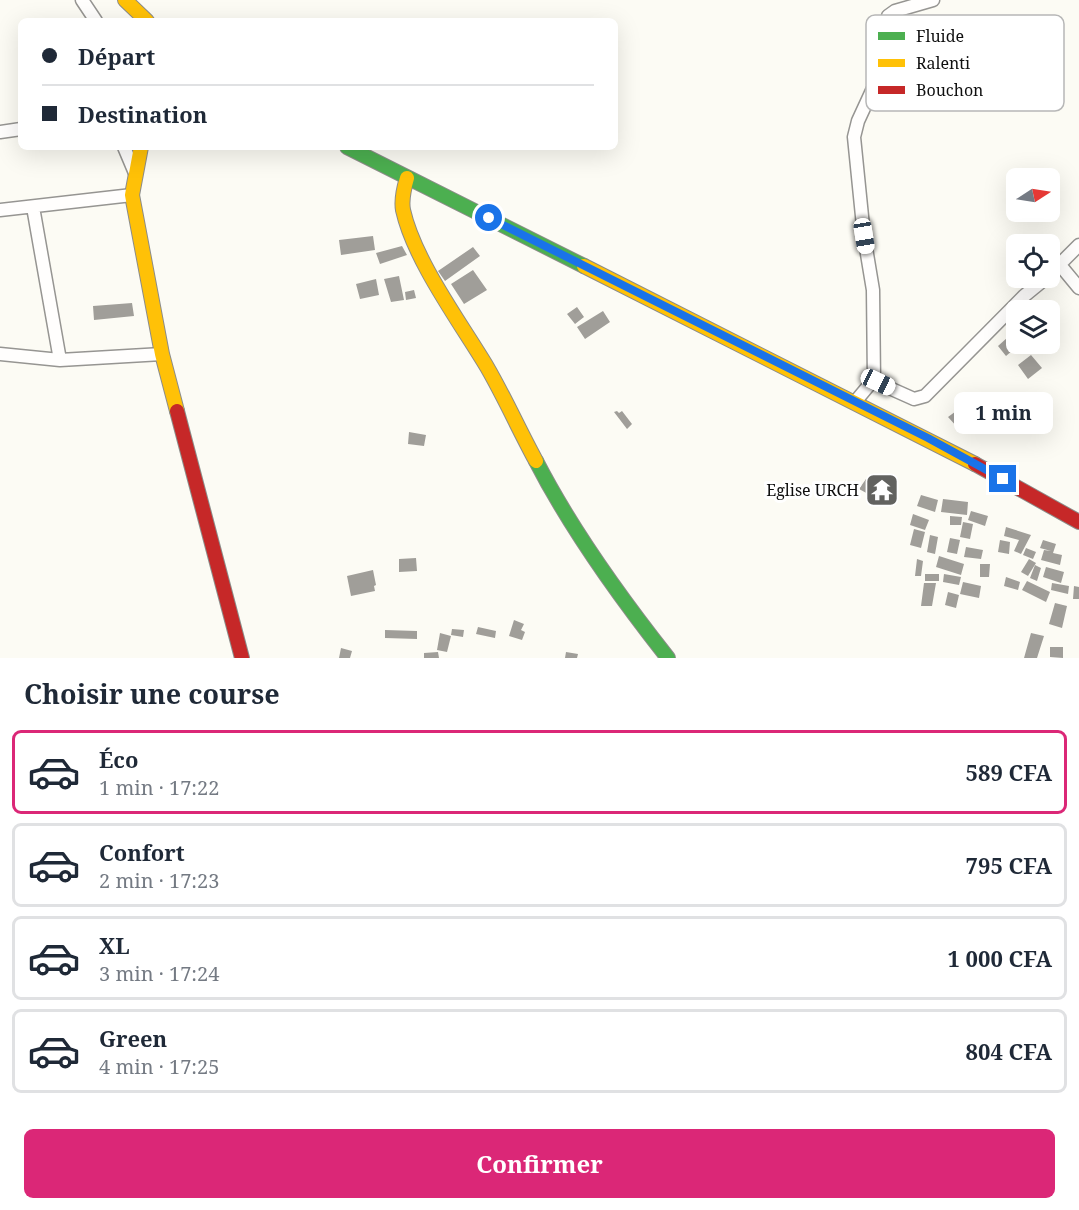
<!DOCTYPE html>
<html lang="fr">
<meta charset="utf-8">
<style>
body{margin:0;font-family:"Noto Serif",serif;background:#f2f2f3;color:#1f2937;height:100vh;display:flex;flex-direction:column;font-size:22px;white-space:nowrap}
*{box-sizing:border-box;margin:0}
p{font-size:20px;color:#747a83}
.icon{flex:none;width:33px;height:33px;fill:none;stroke:currentColor;stroke-width:2;stroke-linecap:round;stroke-linejoin:round}
.map{position:relative;height:658px;overflow:hidden}
.drawer{display:flex;flex-direction:column;background:#fff;flex:1}
.drawer>*{flex:none}
.guide{position:absolute;left:18px;top:18px;width:600px;height:132px;border-radius:9px;box-shadow:0 6px 24px #0002;display:grid;align-content:center;height:132px;padding:0 24px;background:#fff}
.needle{width:39px;rotate:78deg}
.tools{position:absolute;left:1006px;top:168px;display:grid;gap:12px}
.tools a{display:grid;place-items:center;width:54px;height:54px;border-radius:9px;background:#fff;box-shadow:0 6px 24px #0002;font-size:30px}
.end{position:absolute;width:27px;height:27px;margin:-14px;border:8px solid #1a73e8;background:#fff;box-shadow:0 0 0 3px #fff}
.from{border-radius:50%}
.bubble{position:absolute;height:42px;border-radius:9px;background:#fff;box-shadow:0 6px 24px #0002;font-size:20px;font-weight:700;line-height:42px;text-align:center}
.car{position:absolute;width:18px;height:36px;margin:-18px -9px;border-radius:8px;box-shadow:0 0 4px 2px #0007;background:linear-gradient(#fff 24%,#345 0 40%,#fff 0 76%,#345 0 86%,#fff 0)}
.guide b{display:flex;align-items:center;gap:21px;height:57px;font-size:22px}
.guide b+b{border-top:2px solid #e0e1e3}
.guide i{width:15px;height:15px;background:#1f2937}
ul{padding:0;list-style:none}
li{display:flex;align-items:center;gap:18px;height:84px;margin:0 12px 9px;padding:0 12px;border:3px solid #e0e1e3;border-radius:9px}
li div{flex:1}
li b{display:block;font-size:22px}
li em{font-style:normal;font-weight:700}
li.selected{border-color:#db2777}
li>.icon{width:54px;height:54px;stroke-width:1.5}
h2{padding:0 24px;font-size:27px;line-height:72px}
.button{display:flex;gap:12px;margin-top:auto;padding:12px 24px}
.button a{flex:1;height:69px;border-radius:9px;background:#db2777;color:#fff;font-size:24px;font-weight:700;line-height:69px;text-align:center}
.map>svg:first-child{display:block}
.building{fill:#a09e99}
.lines{fill:none;stroke-linecap:round;stroke-linejoin:round}
.street-casing{stroke:#969592;stroke-width:15}
.fast-casing{stroke:#8c8c89;stroke-width:16}
.slow-casing{stroke:#8c8c89;stroke-width:16}
.jam-casing{stroke:#8c8c89;stroke-width:16}
.street{stroke:#fffefd;stroke-width:12}
.fast{stroke:#4caf50;stroke-width:14}
.slow{stroke:#ffc107;stroke-width:14}
.jam{stroke:#c62828;stroke-width:14}
.route{stroke:#1a73e8;stroke-width:8}
.labels{text-anchor:middle;stroke-width:6;stroke-linejoin:round;paint-order:stroke}
.poi-label{font-size:16px;fill:#0f0f0f;stroke:#fff;text-anchor:end}
.key{fill:#fff;stroke:#b7b7b7;stroke-width:1.5}
.key-label{font-size:16px;fill:#0f0f0f}
</style>
<div class="map">
<svg width="1079" height="658" viewBox="0 0 1079 658">
<rect width="100%" height="100%" fill="#fcfbf4"/>
<!-- building -->
<path class="building" d="M373,236l2,14 -34,5 -2,-15z
M402,246l5,9 -27,9 -4,-11z
M473,247l7,9 -35,25 -7,-10z
M473,270l14,20 -23,14 -13,-20z
M399,276l5,24 -13,2 -7,-23z
M376,279l3,16 -19,4 -4,-15z
M414,290l2,8 -10,2 -1,-8z
M132,303l2,13 -40,4 -1,-14z
M577,307l7,10 -9,7 -8,-10z
M603,311l7,11 -25,17 -8,-12z
M1017,329v15h3l-14,12 -8,-10z
M1031,355l11,13 -14,11 -10,-14z
M973,393l10,10 -25,25 -10,-11 15,-11 -2,-2 4,-3 1,2 6,-6 -2,-2z
M984,406l8,8 -18,17 -8,-8z
M617,411l2,2 3,-2 10,13 -5,5 -13,-17z
M409,432l17,3 -2,11 -16,-2z
M866,479l22,13 -7,9 -22,-12z
M921,495l17,5 -3,12 -18,-6z
M943,499l25,3 -1,13 -26,-3z
M971,511l17,5 -3,10 -17,-6z
M913,514l16,6 -4,10 -15,-5z
M950,516l12,1 -1,8h-11z
M963,522l10,2 -3,15 -10,-2z
M1006,527l25,8 -10,19 -7,-3 5,-11 -15,-4z
M914,529l11,3 -4,16 -11,-3z
M930,535l8,2 -3,17 -8,-2z
M950,538l10,2 -3,14 -10,-2z
M1000,540l10,2 -1,12 -11,-2z
M1043,540l13,4 -3,9 9,2 -2,10 -19,-5 3,-10 7,1 -11,-3z
M966,547l17,3 -2,9 -17,-2z
M1026,548l10,4 -3,7 -10,-4z
M939,556l25,8 -3,11 -25,-8z
M416,558l1,13 -18,1v-13z
M917,559l6,2 -2,15h-6z
M1029,559l7,4 -8,13 -7,-4z
M980,564h10l-1,13h-9z
M1035,565l6,3 -4,13 -7,-3z
M1046,567l18,5 -3,11 -18,-6z
M373,570l3,15 -2,1 1,5 -24,5 -4,-20z
M925,574h14v7h-14z
M944,574l17,3 -2,8 -16,-3z
M1006,577l14,5 -2,8 -14,-4z
M1027,581l23,11 -4,10 -24,-12z
M963,582l18,4 -2,12 -19,-4z
M924,583h12l-4,23h-11z
M1052,583l17,3 -1,8 -17,-4z
M1074,586l5,1v12h-6z
M948,592l11,3 -3,13 -11,-3z
M1055,603l12,3 -5,22 -13,-4z
M514,620l10,4 -3,6 4,2 -3,8 -13,-4z
M478,627l18,4 -1,7 -19,-4z
M452,629l12,1 -1,7 -12,-2z
M385,630l32,1v8l-32,-1z
M440,633l11,3 -4,16 -10,-2z
M1031,633l13,3 -7,22h-13z
M1050,647h13v11l-13,-1z
M341,648l11,3 -2,7h-11z
M438,652l1,6h-15v-5z
M566,652l12,2 -1,4h-12z"/>
<g class="lines">
<defs>
<path id="street" d="M82,0l14,21
M0,132l21,-3
M124,147l11,26
M33,207l27,153
M0,210l132,-15
M1060,265l19,23
M1050,274l29,-29
M0,354l60,6 102,-6
M874,382l-1,-92 -9,-54 -10,-99 4,-16 18,-39 12,-66 7,-5 38,-11
M855,402l15,-18 6,-2 38,17 11,-3 99,-100 22,-18"/>
<path id="fast" d="M347,147l237,119
M536,461c36,70 83,135 132,197"/>
<path id="slow" d="M125,0l22,21
M141,147l-9,48 30,159 15,57
M407,178c-3,10 -6,21 -4,32 11,50 57,112 84,157 18,31 32,63 49,94
M584,266l391,198"/>
<path id="jam" d="M177,411l65,247
M975,464l104,58"/>
</defs>
<!-- street casing -->
<use href="#street" class="street-casing"/>
<!-- fast casing -->
<use href="#fast" class="fast-casing"/>
<!-- slow casing -->
<use href="#slow" class="slow-casing"/>
<!-- jam casing -->
<use href="#jam" class="jam-casing"/>
<!-- street -->
<use href="#street" class="street"/>
<!-- fast -->
<use href="#fast" class="fast"/>
<!-- slow -->
<use href="#slow" class="slow"/>
<!-- jam -->
<use href="#jam" class="jam"/>
</g>
<g class="lines">
<!-- route -->
<path class="route" d="M489,218l439,220 75,41"/>
</g>
<!-- icons -->
<defs>
<symbol id="temple-square" viewBox="-11 -11 22 22"><rect x="-9" y="-9" width="18" height="18" rx="4" fill="#62625f" stroke="#fff"/><path d="M0-6L5-2H3V0L6.5 2.5H4V6H1.5V3h-3V6H-4V2.5H-6.5L-3 0V-2H-5Z" fill="#fff"/></symbol>
</defs>
<g fill-rule="evenodd">
<use href="#temple-square" x="863" y="471" width="38" height="38"/>
</g>
<g class="labels">
<!-- poi labels -->
<g class="poi-label">
<text x="859" y="496">Eglise URCH</text>
</g>
</g>
<!-- legend -->
<rect x="866" y="15" width="198" height="96" rx="9" class="key"/>
<rect x="878" y="32" width="27" height="8" fill="#4caf50"/>
<rect x="878" y="59" width="27" height="8" fill="#ffc107"/>
<rect x="878" y="86" width="27" height="8" fill="#c62828"/>
<g class="key-label">
<text x="916" y="42">Fluide</text>
<text x="916" y="69">Ralenti</text>
<text x="916" y="96">Bouchon</text>
</g>
</svg>
<div class="tools">
<a><svg class="needle" viewBox="-14 -14 28 28"><path d="M0-13l5 13h-10z" fill="#e53935"/><path d="M0 13l5-13h-10z" fill="#747a83"/></svg></a>
<a><svg class="icon" aria-label="locate" viewBox="0 0 24 24"><circle cx="12" cy="12" r="6"/><path d="M12 2v4M12 18v4M2 12h4M18 12h4"/></svg></a>
<a><svg class="icon" aria-label="layers" viewBox="0 0 24 24"><path d="M12 4l9 5-9 5-9-5zM3 14l9 5 9-5"/></svg></a>
</div>
<i class="end from" style="left:489px;top:218px"></i>
<i class="end" style="left:1003px;top:479px"></i>
<div class="bubble" style="left:954px;top:392px;width:99px">1 min</div>
<i class="car" style="left:864px;top:236px;rotate:171deg"></i>
<i class="car" style="left:878px;top:382px;rotate:115deg"></i>
<div class="guide">
<b><i class="from"></i>Départ</b>
<b><i></i>Destination</b>
</div>
</div>
<section class="drawer">
<h2>Choisir une course</h2>
<ul>
<li class="selected"><svg class="icon" aria-label="car" viewBox="0 0 24 24"><path d="M5 17H2v-5l4-1 3-4h7l3 4 3 1v5h-3M9 17h6M6 11h13"/><circle cx="7" cy="17" r="2"/><circle cx="17" cy="17" r="2"/></svg><div><b>Éco</b><p>1 min · 17:22</p></div><em>589 CFA</em></li>
<li><svg class="icon" aria-label="car" viewBox="0 0 24 24"><path d="M5 17H2v-5l4-1 3-4h7l3 4 3 1v5h-3M9 17h6M6 11h13"/><circle cx="7" cy="17" r="2"/><circle cx="17" cy="17" r="2"/></svg><div><b>Confort</b><p>2 min · 17:23</p></div><em>795 CFA</em></li>
<li><svg class="icon" aria-label="car" viewBox="0 0 24 24"><path d="M5 17H2v-5l4-1 3-4h7l3 4 3 1v5h-3M9 17h6M6 11h13"/><circle cx="7" cy="17" r="2"/><circle cx="17" cy="17" r="2"/></svg><div><b>XL</b><p>3 min · 17:24</p></div><em>1 000 CFA</em></li>
<li><svg class="icon" aria-label="car" viewBox="0 0 24 24"><path d="M5 17H2v-5l4-1 3-4h7l3 4 3 1v5h-3M9 17h6M6 11h13"/><circle cx="7" cy="17" r="2"/><circle cx="17" cy="17" r="2"/></svg><div><b>Green</b><p>4 min · 17:25</p></div><em>804 CFA</em></li>
</ul>
<div class="button"><a>Confirmer</a></div>
</section>
